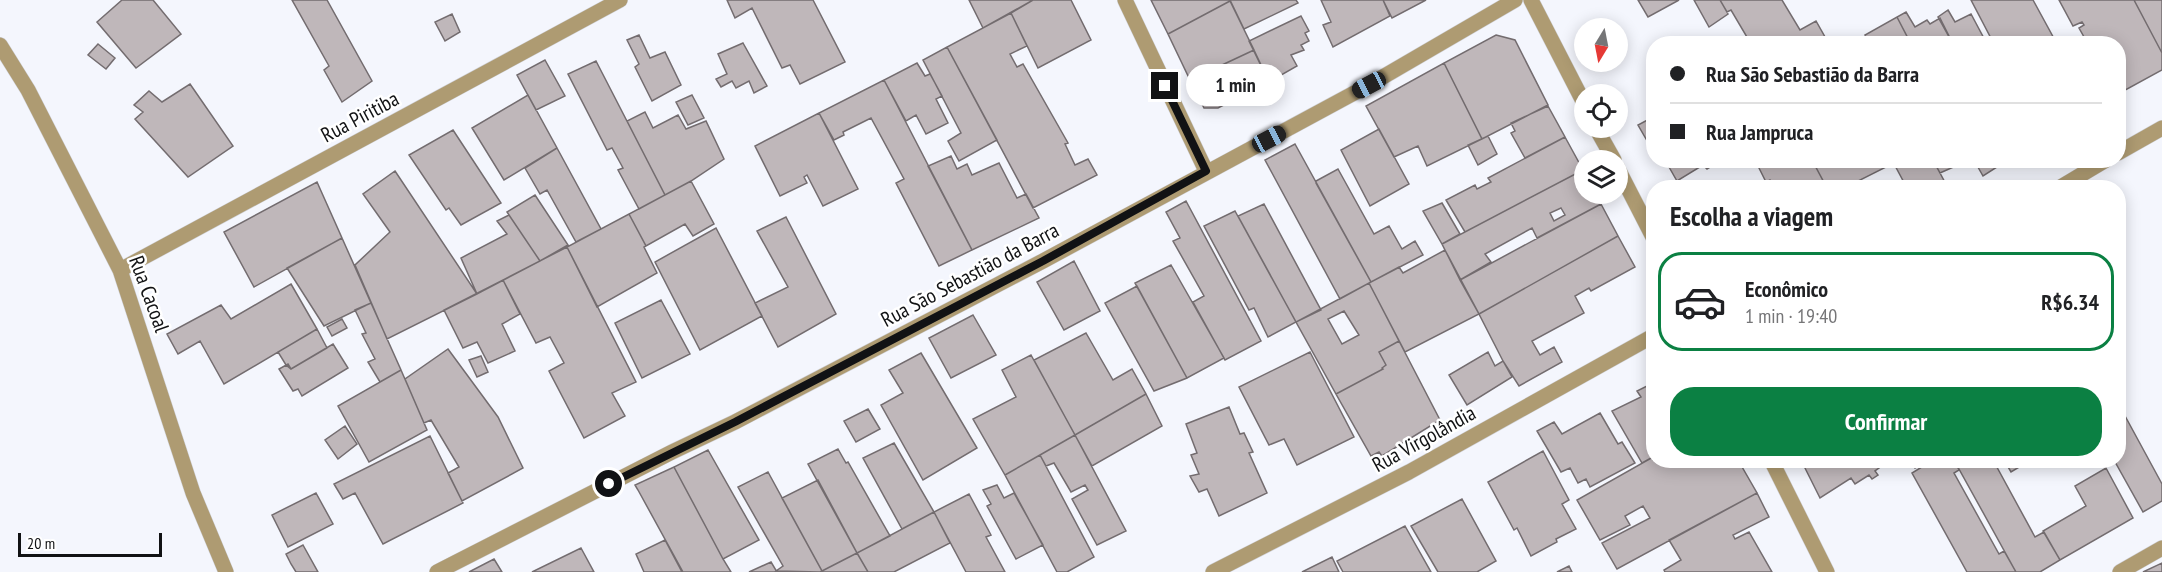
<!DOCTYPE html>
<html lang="pt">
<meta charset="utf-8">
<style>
body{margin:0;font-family:"PT Sans Narrow",sans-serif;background:#f2f2f2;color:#202124;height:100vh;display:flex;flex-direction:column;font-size:22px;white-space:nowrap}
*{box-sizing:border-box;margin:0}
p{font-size:20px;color:#757577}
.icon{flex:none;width:33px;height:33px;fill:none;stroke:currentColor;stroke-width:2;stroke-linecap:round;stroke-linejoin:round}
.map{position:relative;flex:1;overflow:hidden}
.drawer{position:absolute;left:1646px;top:180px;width:480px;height:288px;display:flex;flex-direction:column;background:#fff;border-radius:24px;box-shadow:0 3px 15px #0003}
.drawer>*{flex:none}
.top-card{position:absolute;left:1646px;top:36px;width:480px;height:132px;border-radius:24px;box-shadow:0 3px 15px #0003;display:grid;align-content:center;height:132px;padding:0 24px;background:#fff}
.needle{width:39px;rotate:190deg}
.tools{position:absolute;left:1574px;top:18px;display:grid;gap:12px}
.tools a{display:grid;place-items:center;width:54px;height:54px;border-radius:50%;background:#fff;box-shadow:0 3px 15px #0003;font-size:30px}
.scale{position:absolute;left:18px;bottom:15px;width:144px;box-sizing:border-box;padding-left:6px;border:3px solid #111214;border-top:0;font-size:16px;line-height:21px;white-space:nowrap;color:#111214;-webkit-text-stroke:4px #fff;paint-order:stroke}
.end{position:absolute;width:27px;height:27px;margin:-14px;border:8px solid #111214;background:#fff;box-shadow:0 0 0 3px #fff}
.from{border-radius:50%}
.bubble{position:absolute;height:42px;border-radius:21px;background:#fff;box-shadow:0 3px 15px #0003;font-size:20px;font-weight:600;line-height:42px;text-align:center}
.car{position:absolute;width:18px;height:36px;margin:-18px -9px;border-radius:8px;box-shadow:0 0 4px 2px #0007;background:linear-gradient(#222 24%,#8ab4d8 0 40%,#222 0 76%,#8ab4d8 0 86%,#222 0)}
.top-card b{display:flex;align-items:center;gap:21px;height:57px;font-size:22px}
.top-card b+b{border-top:2px solid #e0e0e0}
.top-card i{width:15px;height:15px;background:#202124}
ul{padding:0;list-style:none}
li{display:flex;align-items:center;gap:18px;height:99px;margin:0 12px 9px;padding:0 12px;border:3px solid #e0e0e0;border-radius:24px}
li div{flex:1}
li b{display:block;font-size:22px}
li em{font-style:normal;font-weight:600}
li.selected{border-color:#0b8043}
li>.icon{width:54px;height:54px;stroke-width:1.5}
h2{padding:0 24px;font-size:27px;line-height:72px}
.cta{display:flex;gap:12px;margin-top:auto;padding:12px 24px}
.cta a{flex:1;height:69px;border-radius:24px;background:#0b8043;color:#fff;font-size:24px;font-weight:600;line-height:69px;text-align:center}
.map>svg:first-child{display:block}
.building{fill:#bfb7ba;stroke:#736c6f;stroke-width:1.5;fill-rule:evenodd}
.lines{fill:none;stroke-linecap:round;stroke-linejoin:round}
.street-casing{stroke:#d0d2d8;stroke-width:16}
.street{stroke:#ae9b72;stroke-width:15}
.route{stroke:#111214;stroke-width:8}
.labels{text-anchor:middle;stroke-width:5;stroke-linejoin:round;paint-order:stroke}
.street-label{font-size:21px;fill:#111214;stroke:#fff}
</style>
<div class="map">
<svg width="2162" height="572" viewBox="0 0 2162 572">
<rect width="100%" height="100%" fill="#f4f6fd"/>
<!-- building -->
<path class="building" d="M122,0h31l28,34 -45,34 -39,-46z
M292,0h35l45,81 -30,21 -18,-32 5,-4z
M727,0h86l32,62 -45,22 -10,-19 -8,3 -30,-60 -17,10z
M969,0h64l-50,28z
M1033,0h38l20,40 -53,28 -27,-55z
M1151,0h79v1l-62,33z
M1230,0h66l2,3 -54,26z
M1321,0h62l7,16 -57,31 -10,-22 8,-3z
M1383,0h43l-34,18z
M1638,0h41l-31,17z
M1694,0h26l8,14 -19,13z
M1720,0h62l18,30 16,-9 13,23h-78l-20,-34 -4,2z
M1971,0h62l24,44h-63z
M2059,0h75l28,53v17l-44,24v-50h-30l-9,-16 5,-3 -2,-3 -9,4z
M2134,0h28v53z
M1230,1l24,49 -64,30 -22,-46z
M1948,10l7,12 16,-8 16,30h-34l-15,-27z
M1906,12l9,15 12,-7 3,4 10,-6 13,26h-42l-14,-27z
M1011,13l16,33 -17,8 7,13 6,-3 45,79 -3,1 10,21 13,-6 9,16 -64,33 -86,-161z
M452,14l8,18 -15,9 -10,-19z
M1301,16l8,15 -4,2 4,8 -8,4 3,5 -13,5 6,11 -28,16 -20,-41z
M1897,17l14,27h-41l-5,-9z
M639,35l11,23 15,-6 16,33 -29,16 -17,-34 4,-3 -12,-24z
M1496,35l19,5 33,65 -66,34 -38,-76z
M743,43l24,43 -13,7 -5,-12 -13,7 -4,-7 -11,6 -5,-8 11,-5 -9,-20z
M98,44l17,14 -9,11 -18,-14z
M947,47l50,93 -38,21 -11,-20 13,-8 -38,-73z
M1254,50l15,32 -51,26h-14l-14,-28z
M545,60l20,36 -29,14 -19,-35z
M596,61l69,134 -26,14 -21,-39 5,-2 -11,-20 -5,2 -39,-76z
M917,63l8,13 5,-2 12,22 -6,3 12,24 -22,11 -10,-19 -10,6 -22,-41z
M1444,63l38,76 -55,27 -9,-20 -24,11 -28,-51z
M884,80l88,170 -33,16 -43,-83 8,-4 -33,-61 -28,14 1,3 -10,5 -15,-27z
M190,84l43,62 -45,31 -53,-58 8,-7 -9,-7 15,-14 13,11z
M528,95l29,53 -53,32 -32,-52z
M692,95l12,23 -16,7 -12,-23z
M1548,106l17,31 -40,21 -14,-25 4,-2 -4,-8z
M645,112l8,16 25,-13 8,14 20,-8 18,38 -33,22 -26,14 -38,-74z
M819,113l39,76 -35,17 -16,-31 -3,2 3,6 -27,13 -25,-50z
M1653,117v34l-15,-26z
M1379,129l30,55 -39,22 -29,-56z
M453,130l48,73 -40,22 -12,-17 -3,2 -37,-55z
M1488,136l9,18 -19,11 -10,-20z
M1565,137l18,33 -118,62 -19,-32 29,-15 2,4 14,-7 -3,-4z
M1295,144l76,138 -31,17 -75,-139z
M557,148l44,81 -25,13 -29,-52 -7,4 -15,-26z
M951,156l6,13 10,-5 5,11 27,-12 18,35 9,-4 13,24 -67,32 -44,-84z
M1665,160h52l1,2 -11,7 -4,-4 -26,16z
M1755,160h57l15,28h-53l-4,-8 -4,2z
M1812,160h80l2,3 -40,20 2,5h-29z
M1892,160h41l15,28h-41z
M1933,160h31l1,2 -25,11z
M1974,160h34l-25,16z
M1338,169l36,65 15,-8 13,23 13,-8 8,14 -52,27 -55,-99v-2z
M1583,170l1,24h11l6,10 -64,34 -5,-10 -47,26 6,8 -31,18 -18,-36zM1561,208l4,7 -11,6 -4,-8z
M395,171l82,123 -90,45 -32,-74 35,-33 -27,-38z
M691,181l23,43 -21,12 -8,-12 -39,22 -17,-32z
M317,182l25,56 -88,49 -30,-55z
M535,195l33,50 -28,16 -33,-49z
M1186,201l75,140 -36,19 -32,-58 11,-6 -31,-55 7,-3 -14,-26z
M1442,203l18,31 -18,10 -19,-33z
M1264,204l57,106 -25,12 -58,-106z
M1601,204l17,32 -139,78 -19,-34z
M1235,211l61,111 -28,15 -14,-29 -5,2 -45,-84z
M629,214l17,32 -2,1 13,26 -60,34 -30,-60z
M509,215l31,46 -63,33 -16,-36 46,-24 -10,-13z
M786,217l50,97 -58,33 -23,-44 33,-16 -31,-56z
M716,228l46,88 -62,34 -45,-88z
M1618,236l17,31 -44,24 -2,-3 -14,8 9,17 -52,28 8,14 14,-8 8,15 -43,24 -16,-25 -24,-47z
M342,238l29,65 -47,23 -37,-58z
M567,247l69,135 -24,11 13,23 -41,22 -35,-67 15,-8 -14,-26 -14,6 -33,-63z
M1445,250l34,64 -74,38 -36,-69 30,-16 4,6z
M1074,261l26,50 -36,19 -27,-48z
M1171,265l53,93 -37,20 -52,-95z
M503,280l17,34 -18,10 13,27 -27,12 -11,-21 -14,6 -19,-38z
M1369,283l30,58 -20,11 7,13 -4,3 1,1 -47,25 -40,-72zM1344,311l15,24 -17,9 -14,-25z
M291,284l26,45 -93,55 -24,-43 -22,13 -11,-20 54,-29 10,14z
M1137,286l50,92 -33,13 -49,-88z
M661,300l29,54 -48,24 -27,-55z
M371,303l30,67 -21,12 -12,-20 7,-3 -13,-25 4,-1 -11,-23z
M973,315l23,40 -45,23 -22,-40z
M342,319l5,9 -15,8 -5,-9z
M317,329l10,19 -36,21 -5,-4 -8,-13z
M1086,333l27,47 19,-11 14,25 -71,41 -41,-75z
M1399,341l41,79 -58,36 -3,-4 -8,4 -35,-62 47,-25 -1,-1 4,-3 -7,-13z
M333,344l15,24 -46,28 -4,-7 -5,2 -14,-22 9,-5 3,5z
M448,349l50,68 25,51 -61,33 -14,-28 11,-6 -28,-47 -7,3 -19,-44z
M1310,352l44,85 -57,28 -13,-26 -15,6 -30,-58z
M1488,352l7,14 8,-5 9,16 -45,28 -18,-30z
M921,353l56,95 -54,32 -42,-75 22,-12 -14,-23z
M1031,355l44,80 -70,40 -32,-56 43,-22 -14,-27z
M481,356l7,16 -11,5 -8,-17z
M401,370l26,60 -58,32 -31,-56z
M1653,383v74l-11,6 -30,-52 29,-14 -4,-6z
M1146,394l16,32 -70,40 -17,-31z
M2118,403l44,81v17l-19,11 -29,-52h4z
M1229,407l11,27 4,-1 9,19 -4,1 18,40 -48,23 -12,-27 -8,3 -9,-16 9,-2 -8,-19 6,-2 -11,-29z
M868,409l12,20 -24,13 -12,-21z
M1600,413l18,31 4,-2 13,21 -45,24 -4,-8 -8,4 -8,-15 -9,4 -24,-41 17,-9 8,12z
M345,426l12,18 -19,15 -13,-19z
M1075,435l51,96 -29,14 -25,-46 16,-9 -3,-5 -14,7 -17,-29 -8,3 -6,-11z
M430,436l33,67 -80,41 -28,-51 -12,6 -9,-15z
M894,443l40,69 -32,17 -39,-71z
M838,449l8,14 2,-1 42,74 -33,17 -49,-89z
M708,450l51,90 -36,19 -49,-92z
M1543,451l26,49 -7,4 14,25 -20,10 1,3 -26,14 -14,-28 -3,2 -26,-48z
M1040,455l54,102 -27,15h-10l-52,-97z
M1653,457v3h85l19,33 -140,76 -15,-26 48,-25 -7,-12 -18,10 5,9 -30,15 -23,-40z
M1801,460h89l-15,11 3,4 -6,4 -3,-4 -14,9 -4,-6 -31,20z
M1911,460h20l-16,8z
M1933,460h21l5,10 -5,3 45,81 5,-3 12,21h-49l-55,-99z
M1954,460h39l42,77 9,-5 16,28 -20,12h-24z
M2004,460h27l-20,12z
M674,467l49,92 8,13h-48l-45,-82 -3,-5z
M2106,468l27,50 -73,42 -17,-29 43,-25 -11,-20z
M768,472l54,99 -2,1 -44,-1 7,-5 -45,-79z
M818,480l39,73 -35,18 -40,-73z
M997,485l7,13 10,-5 29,52 -27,14 -29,-53 4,-2 -8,-14z
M316,493l17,31 -45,23 -16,-32z
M1757,493l12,24 -36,18 2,4 14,-7 23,40h-107l-1,-2 17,-10 -12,-20z
M969,494l22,41 -5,2 19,35h-39l-32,-60z
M1462,499l34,62 -19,11h-39l-27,-46z
M934,512l16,31 -56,29h-26l-11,-19z
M1405,526l26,46h-88l-6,-11z
M665,540l17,32h-38l-8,-18z
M303,545l15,27h-22l-5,-8 -5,-10z
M581,548l13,24h-62z
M857,553l11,19h-48l2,-1z
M1332,557l7,15h-37z
M494,559l8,13h-33z
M771,562l6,10h-28z
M2162,563v9h-19z
M1569,566l3,6h-15z"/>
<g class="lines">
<defs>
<path id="street" d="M1125,0l81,171
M1531,0l53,103
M0,45l28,45 92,180 73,223 33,79
M1596,128l18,32
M2118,153l44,-25
M1617,167l36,70
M2059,188l47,-28
M120,270l500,-270
M1771,460l56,112
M437,572l235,-120 63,-30 308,-161 326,-176 146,-85
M1213,572l196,-100 244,-136
M2120,572l42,-24"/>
</defs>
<!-- street casing -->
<use href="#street" class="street-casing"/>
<!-- street -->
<use href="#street" class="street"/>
</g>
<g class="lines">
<!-- route -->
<path class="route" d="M609,484l126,-62 308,-161 163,-90 -41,-85"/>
</g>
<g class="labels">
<!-- street labels -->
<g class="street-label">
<text transform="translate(360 117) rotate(-28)" y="7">Rua Piritiba</text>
<text transform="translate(970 275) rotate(-28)" y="7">Rua São Sebastião da Barra</text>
<text transform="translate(149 294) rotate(70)" y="7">Rua Cacoal</text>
<text transform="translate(1424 439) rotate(-29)" y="7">Rua Virgolândia</text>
</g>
</g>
</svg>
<div class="tools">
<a><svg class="needle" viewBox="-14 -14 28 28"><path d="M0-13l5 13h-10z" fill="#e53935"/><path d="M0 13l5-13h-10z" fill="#757577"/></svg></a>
<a><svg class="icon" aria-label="locate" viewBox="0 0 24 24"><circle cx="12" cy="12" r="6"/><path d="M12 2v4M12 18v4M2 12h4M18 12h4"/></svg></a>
<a><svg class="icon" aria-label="layers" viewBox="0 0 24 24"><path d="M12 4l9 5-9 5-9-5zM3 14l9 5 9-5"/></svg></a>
</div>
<div class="scale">20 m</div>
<i class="end from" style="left:609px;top:484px"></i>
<i class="end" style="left:1165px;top:86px"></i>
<div class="bubble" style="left:1186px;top:64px;width:99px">1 min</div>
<i class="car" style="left:1369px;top:85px;rotate:242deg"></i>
<i class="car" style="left:1269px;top:139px;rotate:62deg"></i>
<div class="top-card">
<b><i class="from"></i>Rua São Sebastião da Barra</b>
<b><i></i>Rua Jampruca</b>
</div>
<section class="drawer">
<h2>Escolha a viagem</h2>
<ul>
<li class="selected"><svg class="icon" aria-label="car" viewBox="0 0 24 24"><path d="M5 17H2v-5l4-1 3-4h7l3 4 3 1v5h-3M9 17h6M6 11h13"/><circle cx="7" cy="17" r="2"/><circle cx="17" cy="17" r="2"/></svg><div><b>Econômico</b><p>1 min · 19:40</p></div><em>R$6.34</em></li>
</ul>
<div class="cta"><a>Confirmar</a></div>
</section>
</div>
